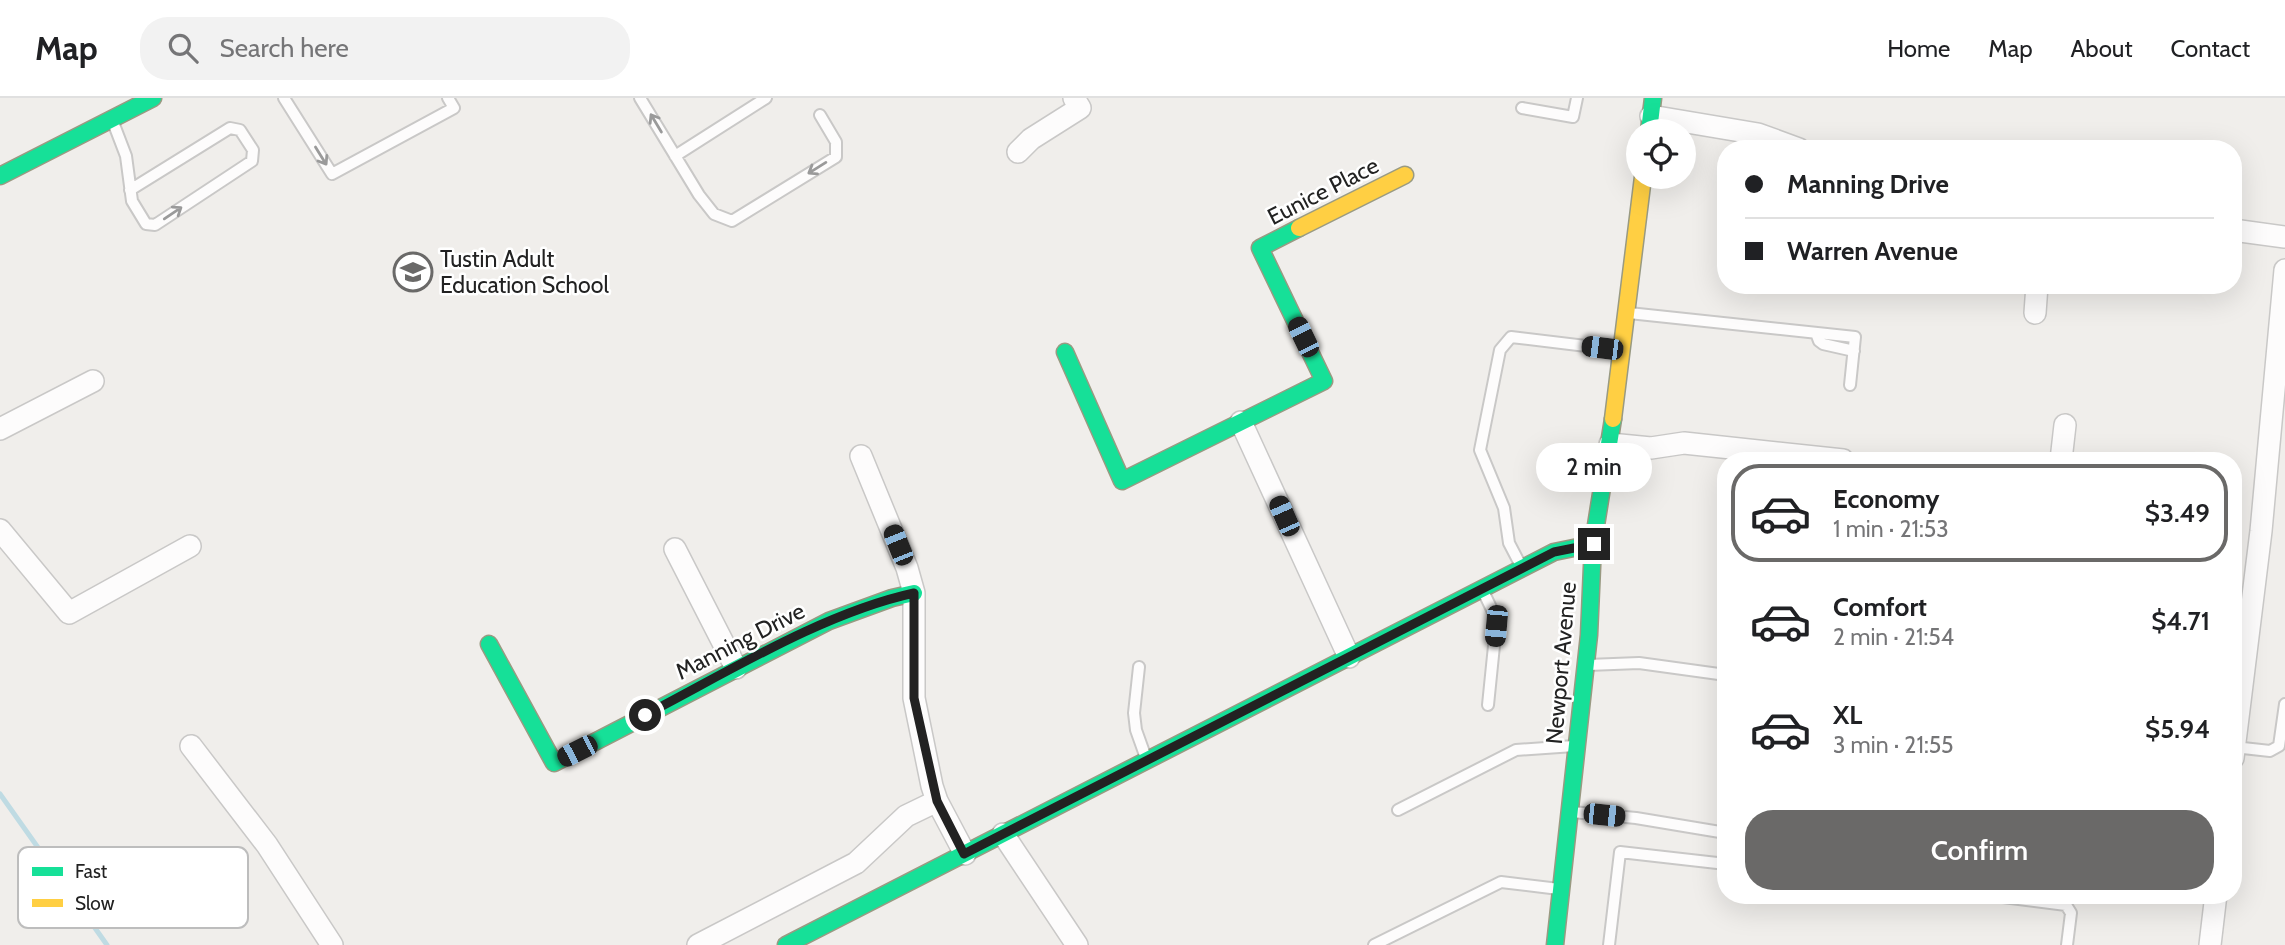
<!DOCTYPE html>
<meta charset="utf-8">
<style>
body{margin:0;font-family:Cabin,sans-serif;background:#f2f2f2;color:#202124;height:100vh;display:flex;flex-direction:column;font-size:26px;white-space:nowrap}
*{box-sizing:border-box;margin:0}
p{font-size:23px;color:#757577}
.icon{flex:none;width:38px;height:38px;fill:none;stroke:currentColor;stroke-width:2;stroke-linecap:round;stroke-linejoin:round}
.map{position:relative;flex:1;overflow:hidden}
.sheet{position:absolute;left:1717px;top:354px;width:525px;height:452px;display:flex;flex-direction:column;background:#fff;border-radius:28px;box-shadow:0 7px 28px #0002}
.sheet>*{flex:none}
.guide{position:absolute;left:1717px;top:42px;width:525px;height:154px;border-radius:28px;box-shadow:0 7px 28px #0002;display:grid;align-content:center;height:154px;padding:0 28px;background:#fff}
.fabs{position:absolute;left:1626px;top:21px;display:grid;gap:14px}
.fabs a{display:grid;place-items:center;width:70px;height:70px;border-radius:50%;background:#fff;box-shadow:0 7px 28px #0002;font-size:35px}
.end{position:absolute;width:32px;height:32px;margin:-16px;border:9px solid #222;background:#fff;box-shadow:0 0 0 4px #fff}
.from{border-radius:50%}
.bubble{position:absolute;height:49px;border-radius:24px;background:#fff;box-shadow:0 7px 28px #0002;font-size:23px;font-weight:600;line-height:49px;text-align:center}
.car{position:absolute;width:21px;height:42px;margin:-21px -10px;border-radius:9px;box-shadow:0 0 5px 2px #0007;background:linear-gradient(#222 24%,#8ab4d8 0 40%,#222 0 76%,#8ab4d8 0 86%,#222 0)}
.guide b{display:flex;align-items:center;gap:24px;height:66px;font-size:26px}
.guide b+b{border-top:2px solid #e0e0e0}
.guide i{width:18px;height:18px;background:#202124}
ul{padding:12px 0 0;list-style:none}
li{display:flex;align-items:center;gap:21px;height:98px;margin:0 14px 10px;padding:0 14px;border:4px solid transparent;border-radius:28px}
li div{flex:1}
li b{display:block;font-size:26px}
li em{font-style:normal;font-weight:600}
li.selected{border-color:#6a6968}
li>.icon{width:63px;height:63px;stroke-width:1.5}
.primary-button{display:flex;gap:14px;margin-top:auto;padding:14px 28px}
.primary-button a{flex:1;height:80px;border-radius:28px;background:#6a6968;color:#fff;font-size:28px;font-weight:600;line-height:80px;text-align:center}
header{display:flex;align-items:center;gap:42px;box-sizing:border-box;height:98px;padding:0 35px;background:#fff;border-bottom:2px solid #e0e0e0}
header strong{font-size:33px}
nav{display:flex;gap:38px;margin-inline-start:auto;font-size:24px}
.search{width:490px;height:63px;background:#f2f2f2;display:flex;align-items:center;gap:18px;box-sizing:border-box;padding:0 24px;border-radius:28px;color:#757577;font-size:26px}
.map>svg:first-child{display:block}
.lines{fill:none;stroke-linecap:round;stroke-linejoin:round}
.stream{stroke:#bfdbe3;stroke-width:5}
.lane-casing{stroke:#c9c8c7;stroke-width:14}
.street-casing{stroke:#c9c8c7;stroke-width:24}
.fast-casing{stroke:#999a82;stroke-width:19}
.slow-casing{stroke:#999a82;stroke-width:19}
.lane{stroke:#fdfcfc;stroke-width:10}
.street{stroke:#fdfcfc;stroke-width:21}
.fast{stroke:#16e098;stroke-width:16}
.slow{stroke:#ffcf43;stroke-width:16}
.oneway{stroke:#9a9a9a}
.route{stroke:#222;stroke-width:9}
.labels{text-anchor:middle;stroke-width:5;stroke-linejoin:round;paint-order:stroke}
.street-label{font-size:23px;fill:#222;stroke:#fff}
.poi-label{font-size:23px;fill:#222;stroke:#fff;text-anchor:start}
.key{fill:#fff;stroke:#bdbdbd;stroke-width:2}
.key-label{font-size:19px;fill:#222}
</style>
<header>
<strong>Map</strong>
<div class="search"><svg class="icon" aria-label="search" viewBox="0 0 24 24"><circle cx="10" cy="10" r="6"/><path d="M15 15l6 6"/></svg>Search here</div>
<nav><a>Home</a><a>Map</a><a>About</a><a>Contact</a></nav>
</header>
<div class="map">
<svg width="2285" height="847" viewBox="0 0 2285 847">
<rect width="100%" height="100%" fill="#f0eeeb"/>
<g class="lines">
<!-- stream -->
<path class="stream" d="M0,696l107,151"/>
<defs>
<path id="lane" d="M284,0l48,76 122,-66 -6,-10
M640,0l59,97 15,19 18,7 104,-64v-15l-16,-27
M1522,10l51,9 4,-19
M113,24l13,34 6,45 14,23 9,1 97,-64 1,-11 -13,-20 -10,-2 -100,62
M675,58l91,-58
M1629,215l226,24 -5,48
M1816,235l3,8 4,3 31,7
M1521,468l-12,-23 -5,-35 -24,-58 20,-100 11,-13 108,13
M1483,493l12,25 1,10 -8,79
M1588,567l51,-2 87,12
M1139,569l-5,46 2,17 10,28
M2234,649l36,4 9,-5 6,-42
M1398,712l118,-60 58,-4
M1572,714l64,6 90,15
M1979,796l87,11 5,8 -4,32
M1374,847l127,-63 58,7
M1609,847l11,-93 106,12"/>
<path id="street" d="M1651,18l107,18 41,15
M1018,54l13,-13 49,-31 -6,-10
M2233,132l52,7
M2035,215l2,-28
M1241,324l108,235
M0,331l93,-48
M1610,346l41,4 33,-5 159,17
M861,358l46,112 7,25v105l18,88 5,15 28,53
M2061,362l4,-35
M0,432l69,83 121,-67
M675,451l61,119
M191,648l76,99 65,100
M2233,660l28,-227 24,-261
M1003,736l74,111
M698,847l158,-82 50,-47 31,-15
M2210,847l6,-51"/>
<path id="fast" d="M1649,33l4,-33
M0,78l153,-78
M1065,254l57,129 202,-100 -64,-133 39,-20
M489,546l65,119 275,-142 63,-23 22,-5
M786,847l768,-393 39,-8
M1555,847l34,-310 4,-91 20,-125"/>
<path id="slow" d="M1299,130l106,-53
M1613,321l30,-242"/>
</defs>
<!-- lane casing -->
<use href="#lane" class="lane-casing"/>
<!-- street casing -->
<use href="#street" class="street-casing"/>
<!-- fast casing -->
<use href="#fast" class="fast-casing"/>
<!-- slow casing -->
<use href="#slow" class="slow-casing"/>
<!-- lane -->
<use href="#lane" class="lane"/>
<!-- street -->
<use href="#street" class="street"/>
<!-- fast -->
<use href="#fast" class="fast"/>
<!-- slow -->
<use href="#slow" class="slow"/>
</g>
<!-- one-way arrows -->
<defs><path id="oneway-shaft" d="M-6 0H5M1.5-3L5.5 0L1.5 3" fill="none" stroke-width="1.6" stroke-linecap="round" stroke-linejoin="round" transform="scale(1.75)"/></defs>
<g class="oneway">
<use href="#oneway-shaft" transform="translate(656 25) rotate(-121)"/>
<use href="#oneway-shaft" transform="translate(321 58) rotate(58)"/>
<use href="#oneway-shaft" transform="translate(817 70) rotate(148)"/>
<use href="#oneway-shaft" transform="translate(173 115) rotate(-34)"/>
</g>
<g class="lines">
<!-- route -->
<path class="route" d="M645,617c83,-43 178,-102 269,-122v105l23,103 27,53 590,-302 40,-8"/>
</g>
<!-- icons -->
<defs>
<symbol id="school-ring" viewBox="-11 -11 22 22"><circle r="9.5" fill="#fff" stroke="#6a6968" stroke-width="1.5"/><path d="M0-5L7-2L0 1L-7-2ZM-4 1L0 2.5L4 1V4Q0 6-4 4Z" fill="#6a6968"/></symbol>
</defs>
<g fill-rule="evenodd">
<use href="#school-ring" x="391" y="152" width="44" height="44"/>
</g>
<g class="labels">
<!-- street labels -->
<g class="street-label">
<text transform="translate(1323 93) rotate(-27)" y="8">Eunice Place</text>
<text transform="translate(740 543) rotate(-27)" y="8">Manning Drive</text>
<text transform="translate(1561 565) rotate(-85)" y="8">Newport Avenue</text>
</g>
<!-- poi labels -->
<g class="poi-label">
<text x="440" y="169">Tustin Adult<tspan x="440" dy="26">Education School</tspan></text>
</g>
</g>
<!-- legend -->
<rect x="18" y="749" width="230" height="81" rx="10" class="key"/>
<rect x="32" y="769" width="31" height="9" fill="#16e098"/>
<rect x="32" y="801" width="31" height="8" fill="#ffcf43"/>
<g class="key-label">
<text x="75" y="780">Fast</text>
<text x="75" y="812">Slow</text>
</g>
</svg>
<div class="fabs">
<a><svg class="icon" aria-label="locate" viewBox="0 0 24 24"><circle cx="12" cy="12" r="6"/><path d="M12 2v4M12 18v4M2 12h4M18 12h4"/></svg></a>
</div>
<i class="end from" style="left:645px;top:617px"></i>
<i class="end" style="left:1594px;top:446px"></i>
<div class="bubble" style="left:1536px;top:345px;width:116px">2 min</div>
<i class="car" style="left:1303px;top:239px;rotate:334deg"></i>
<i class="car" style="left:1602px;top:250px;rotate:277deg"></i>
<i class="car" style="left:1284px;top:418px;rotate:336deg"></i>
<i class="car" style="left:898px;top:447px;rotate:338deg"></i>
<i class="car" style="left:1496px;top:528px;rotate:185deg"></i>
<i class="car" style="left:577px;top:653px;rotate:243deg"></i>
<i class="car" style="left:1604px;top:717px;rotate:96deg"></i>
<div class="guide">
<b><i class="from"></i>Manning Drive</b>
<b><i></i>Warren Avenue</b>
</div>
<section class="sheet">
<ul>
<li class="selected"><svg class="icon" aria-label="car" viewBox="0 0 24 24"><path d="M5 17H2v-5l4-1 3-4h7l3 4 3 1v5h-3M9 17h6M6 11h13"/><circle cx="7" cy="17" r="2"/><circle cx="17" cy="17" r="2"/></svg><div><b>Economy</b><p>1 min · 21:53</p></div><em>$3.49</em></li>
<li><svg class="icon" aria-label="car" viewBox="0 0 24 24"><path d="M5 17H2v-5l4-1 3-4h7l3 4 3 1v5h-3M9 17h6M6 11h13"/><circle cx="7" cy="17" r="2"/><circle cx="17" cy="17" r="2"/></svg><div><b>Comfort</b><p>2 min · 21:54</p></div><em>$4.71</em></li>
<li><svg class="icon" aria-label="car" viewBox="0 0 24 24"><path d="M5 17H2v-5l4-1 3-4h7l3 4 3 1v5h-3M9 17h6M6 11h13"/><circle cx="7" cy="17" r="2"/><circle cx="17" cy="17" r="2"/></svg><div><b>XL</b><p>3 min · 21:55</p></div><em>$5.94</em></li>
</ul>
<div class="primary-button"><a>Confirm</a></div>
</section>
</div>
